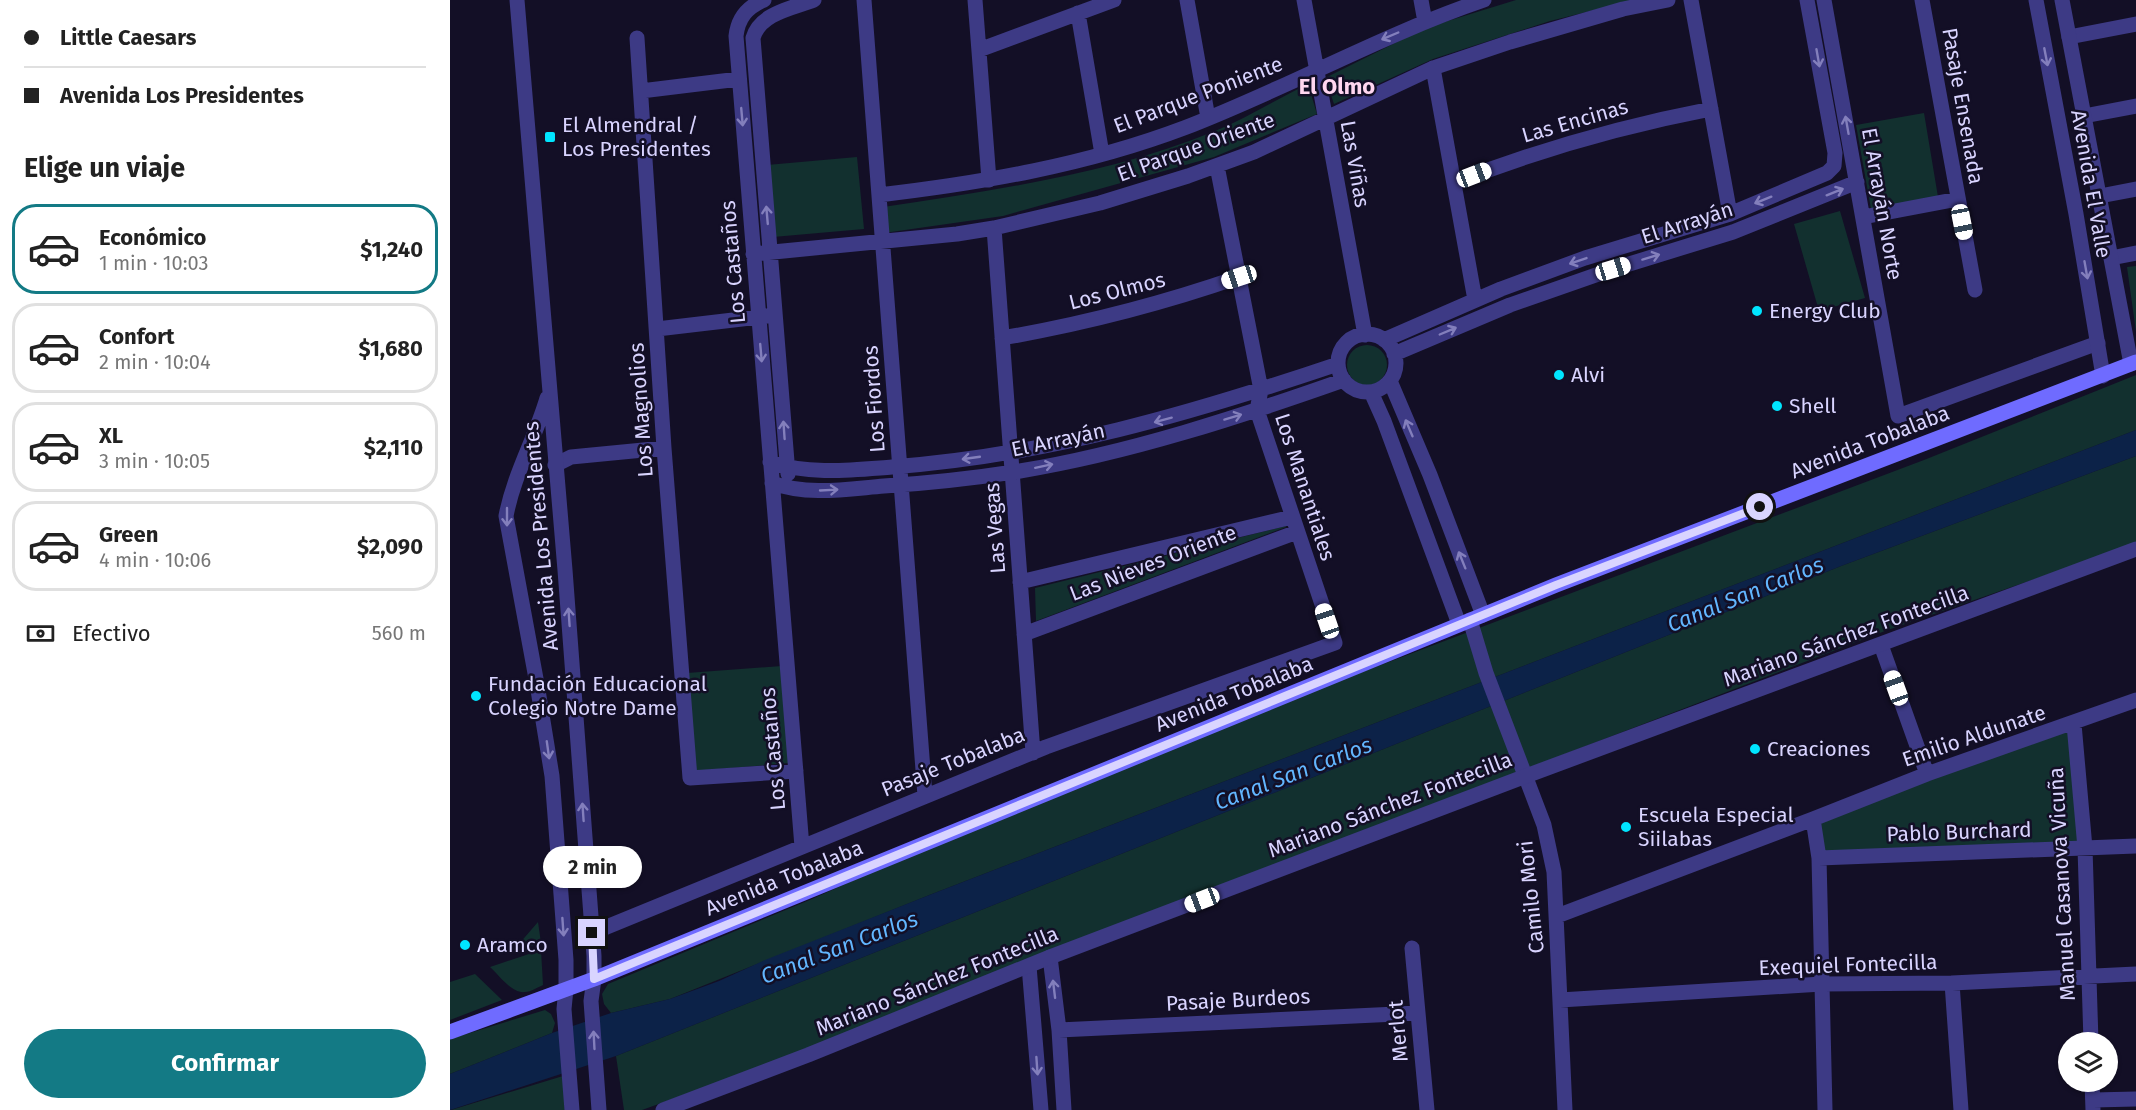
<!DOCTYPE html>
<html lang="es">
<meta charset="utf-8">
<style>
body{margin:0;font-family:"Fira Sans",sans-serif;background:#f2f2f2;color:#222;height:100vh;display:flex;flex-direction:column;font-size:22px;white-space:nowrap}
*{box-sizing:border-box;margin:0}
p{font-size:20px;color:#767676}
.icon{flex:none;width:33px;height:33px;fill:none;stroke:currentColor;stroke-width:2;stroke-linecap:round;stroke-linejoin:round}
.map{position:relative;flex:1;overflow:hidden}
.sheet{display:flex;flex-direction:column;background:#fff;width:450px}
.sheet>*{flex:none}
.top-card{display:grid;align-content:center;height:132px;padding:0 24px;background:#fff}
.controls{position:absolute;left:1608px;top:1032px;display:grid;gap:12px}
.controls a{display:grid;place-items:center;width:60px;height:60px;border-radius:50%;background:#fff;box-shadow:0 2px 4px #0004;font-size:30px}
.end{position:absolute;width:27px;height:27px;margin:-14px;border:8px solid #d9d4ff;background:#111;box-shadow:0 0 0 3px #111}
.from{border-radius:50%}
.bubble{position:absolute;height:42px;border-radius:21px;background:#fff;box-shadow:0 2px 4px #0004;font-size:20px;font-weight:700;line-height:42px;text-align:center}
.car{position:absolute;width:18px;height:36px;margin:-18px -9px;border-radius:8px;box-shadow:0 0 4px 2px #0007;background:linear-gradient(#fff 24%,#345 0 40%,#fff 0 76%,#345 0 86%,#fff 0)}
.top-card b{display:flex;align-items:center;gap:21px;height:57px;font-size:22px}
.top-card b+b{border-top:2px solid #e0e0e0}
.top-card i{width:15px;height:15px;background:#222}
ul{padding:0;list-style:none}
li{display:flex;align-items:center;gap:18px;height:90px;margin:0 12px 9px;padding:0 12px;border:3px solid #e0e0e0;border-radius:24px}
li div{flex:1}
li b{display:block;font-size:22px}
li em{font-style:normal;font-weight:700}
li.current{border-color:#137a85}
li>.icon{width:54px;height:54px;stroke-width:1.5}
h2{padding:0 24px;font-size:27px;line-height:72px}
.pay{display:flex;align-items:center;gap:15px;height:66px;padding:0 24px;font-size:22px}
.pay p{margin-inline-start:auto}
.button{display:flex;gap:12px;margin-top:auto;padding:12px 24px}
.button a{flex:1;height:69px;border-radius:36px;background:#137a85;color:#fff;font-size:24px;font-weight:700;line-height:69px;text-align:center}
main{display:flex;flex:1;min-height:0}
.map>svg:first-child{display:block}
.green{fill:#12302f}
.water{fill:#0c2248}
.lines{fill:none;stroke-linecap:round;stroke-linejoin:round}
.minor{stroke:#3d3a85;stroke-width:15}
.tertiary{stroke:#3d3a85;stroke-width:15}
.secondary{stroke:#6f6bff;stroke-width:15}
.oneway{stroke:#837fbc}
.route{stroke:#d9d4ff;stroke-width:8}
.poi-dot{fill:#00e5ff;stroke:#130f26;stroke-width:2}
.labels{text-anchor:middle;stroke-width:5;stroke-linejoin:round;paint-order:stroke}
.street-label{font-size:21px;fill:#d9d4ff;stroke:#130f26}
.poi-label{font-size:21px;fill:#d9d4ff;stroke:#130f26;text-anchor:start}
.neighbourhood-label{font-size:22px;font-weight:bold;fill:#ffd6f0;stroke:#130f26}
.water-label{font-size:22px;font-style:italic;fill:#62b6ff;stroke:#130f26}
</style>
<main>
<section class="sheet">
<div class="top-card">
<b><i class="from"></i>Little Caesars</b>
<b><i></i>Avenida Los Presidentes</b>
</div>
<h2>Elige un viaje</h2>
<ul>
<li class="current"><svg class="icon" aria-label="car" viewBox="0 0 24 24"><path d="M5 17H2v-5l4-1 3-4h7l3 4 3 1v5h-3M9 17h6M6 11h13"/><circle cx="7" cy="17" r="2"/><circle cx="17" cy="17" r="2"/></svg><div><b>Económico</b><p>1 min · 10:03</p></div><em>$1,240</em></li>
<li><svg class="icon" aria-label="car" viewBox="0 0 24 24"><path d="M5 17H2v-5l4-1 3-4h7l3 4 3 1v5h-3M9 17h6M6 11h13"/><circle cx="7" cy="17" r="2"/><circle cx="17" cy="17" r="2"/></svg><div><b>Confort</b><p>2 min · 10:04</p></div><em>$1,680</em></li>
<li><svg class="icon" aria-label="car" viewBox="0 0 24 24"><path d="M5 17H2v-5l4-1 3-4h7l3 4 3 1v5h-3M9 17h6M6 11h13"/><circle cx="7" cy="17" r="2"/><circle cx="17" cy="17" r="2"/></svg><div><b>XL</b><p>3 min · 10:05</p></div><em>$2,110</em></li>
<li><svg class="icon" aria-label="car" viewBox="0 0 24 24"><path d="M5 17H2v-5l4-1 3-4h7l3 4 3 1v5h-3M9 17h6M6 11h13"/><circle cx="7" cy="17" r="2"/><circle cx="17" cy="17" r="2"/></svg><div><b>Green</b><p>4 min · 10:06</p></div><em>$2,090</em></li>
</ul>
<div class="pay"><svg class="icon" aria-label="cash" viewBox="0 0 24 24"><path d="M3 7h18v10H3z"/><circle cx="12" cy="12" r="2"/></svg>Efectivo<p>560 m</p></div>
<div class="button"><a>Confirmar</a></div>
</section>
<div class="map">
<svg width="1686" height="1110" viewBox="0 0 1686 1110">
<rect width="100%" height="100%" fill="#130f26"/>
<!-- green -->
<path class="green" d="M1066,0h119l-85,21 -117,38 -99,45 -9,-26 100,-50z
M858,84l9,30 -103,43 -211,59 -119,17 -1,-26c111,-17 228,-33 332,-76 32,-13 62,-32 93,-47z
M1474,113l14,84 -67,12 -15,-84z
M407,157l7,72 -91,8 -6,-72z
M1390,211l25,87 -46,13 -25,-87z
M1686,266v66l-9,-65z
M897 365a20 20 0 1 1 40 0a20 20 0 1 1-40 0Z
M1686,375v55l-1204,464 -262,105 -59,14 -7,-9 -2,-10 6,-10 204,-85 225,-101 320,-124 567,-214z
M1686,456v88l-251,87 -853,328 -226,92 -164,59h-18l-8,-54 1225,-490z
M836,526v1l-250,94 -1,-33z
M332,666l7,97 -94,8 -8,-98z
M1624,724l11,124 -266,10 -6,-39z
M88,922l3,21 -29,9z
M91,950l2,35c-5,2 -12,7 -18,7 -13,2 -26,-17 -35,-25z
M25,974l27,26 -52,20v-38z
M95,1010l6,4 4,9 -3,10 -102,41v-35z
M113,1076l2,34h-114z"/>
<!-- water -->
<path class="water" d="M1686,430v26l-295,110 -1225,490 -166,54v-36l102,-41 59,-20 59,-14 49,-18 46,-21 167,-66z"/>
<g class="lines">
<!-- minor -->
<path class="minor" d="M314,0c-17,7 -26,18 -28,36l66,811
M414,0l61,796
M525,0l14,180
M737,0l21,118
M854,0l61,335
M971,0l4,22
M1241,0l39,214
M1374,0l74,416 200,-73
M1472,0l53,290
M628,13l24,141
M1619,37l67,-13
M187,38l27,410 26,330 106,-7
M529,50l135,-50
M983,68l42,232
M191,91l98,-12
M1634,116l52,-10
M1004,183c84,-33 169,-57 257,-74
M429,195c103,-12 207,-30 305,-67 102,-39 197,-93 300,-128
M1650,196l36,-7
M1413,217l95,-18
M544,228l39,525
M303,254l204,-20 37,-6 106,-25 88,-27 66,-24 179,-84 77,-26 113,-33 45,-9
M1661,258l25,-5
M207,329l110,-13
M888 363a29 29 0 1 1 58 0a29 29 0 1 1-58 0Z
M552,338c81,-14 159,-34 237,-61
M934,340l117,-51 84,-31 145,-44 97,-41 7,-7 1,-13 -28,-153
M944,354l116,-49 103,-36 120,-37 124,-50
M940,381l40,94 53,140
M921,392l13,29 75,203
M320,462c39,13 81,8 122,5 157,-12 298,-53 446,-103
M105,465l16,-8 93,-9
M338,474l-35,-436c7,-25 40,-30 61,-38
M322,483c36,13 75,6 112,3 46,-3 91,-8 136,-15 109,-18 219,-54 324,-91
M570,582l272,-65
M1020,620l16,53 58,152 10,47 11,238
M574,634l273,-102
M1431,645l46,129
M1624,724l11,124 6,194
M1363,819l6,39 6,252
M1369,858l317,-12
M1107,916l256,-97 114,-45 209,-74
M142,933l454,-186 289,-104 -78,-233 4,-20 -44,-224
M962,948l15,162
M600,957l9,73 5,80
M579,966l12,144
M1502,983l9,127
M1110,1000l262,-16 130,-1 184,-9
M609,1030l359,-17
M1642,1082l1,28
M1643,1100l43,-1"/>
<!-- tertiary -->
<path class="tertiary" d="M67,0l48,570 20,267 9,119v23l-3,22 8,109
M1586,0l40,214 27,162
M1612,0l69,364
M97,398c-12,41 -33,76 -41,118l31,168 15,92 14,184v29l-2,20 8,101
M213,1110l145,-55 242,-98 476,-181 610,-227"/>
<!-- secondary -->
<path class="secondary" d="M0,1032l144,-53 962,-394 580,-223"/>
</g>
<!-- one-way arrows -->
<defs><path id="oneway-shaft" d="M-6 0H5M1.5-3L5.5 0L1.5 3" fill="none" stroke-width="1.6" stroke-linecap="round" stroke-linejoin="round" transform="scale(1.5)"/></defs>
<g class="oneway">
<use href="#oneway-shaft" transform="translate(940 36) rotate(157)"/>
<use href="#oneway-shaft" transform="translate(1596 57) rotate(79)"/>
<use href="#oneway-shaft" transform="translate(1368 58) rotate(80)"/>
<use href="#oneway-shaft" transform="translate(292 117) rotate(85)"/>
<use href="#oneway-shaft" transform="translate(1397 125) rotate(-100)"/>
<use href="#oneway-shaft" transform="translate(1385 192) rotate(-22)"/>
<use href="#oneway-shaft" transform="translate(1313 200) rotate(158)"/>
<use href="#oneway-shaft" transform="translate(317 215) rotate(-95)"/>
<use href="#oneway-shaft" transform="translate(1201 257) rotate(-17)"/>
<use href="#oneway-shaft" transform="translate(1128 261) rotate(161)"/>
<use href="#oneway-shaft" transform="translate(1636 270) rotate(80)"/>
<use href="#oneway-shaft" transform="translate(998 331) rotate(-23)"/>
<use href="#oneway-shaft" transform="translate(311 353) rotate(85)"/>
<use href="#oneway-shaft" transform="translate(783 417) rotate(-17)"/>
<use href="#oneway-shaft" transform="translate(713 420) rotate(165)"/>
<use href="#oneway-shaft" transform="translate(959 428) rotate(-113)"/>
<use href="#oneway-shaft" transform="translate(334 430) rotate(-94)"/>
<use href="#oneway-shaft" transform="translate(521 458) rotate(172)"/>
<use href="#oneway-shaft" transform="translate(594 466) rotate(-12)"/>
<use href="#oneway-shaft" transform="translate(379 490) rotate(-3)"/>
<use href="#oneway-shaft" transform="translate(57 517) rotate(90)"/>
<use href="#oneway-shaft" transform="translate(1012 560) rotate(-112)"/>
<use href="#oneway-shaft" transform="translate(119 617) rotate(-94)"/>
<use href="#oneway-shaft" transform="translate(98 750) rotate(82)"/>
<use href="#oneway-shaft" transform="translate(133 812) rotate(-94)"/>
<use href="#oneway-shaft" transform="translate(113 927) rotate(86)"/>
<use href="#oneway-shaft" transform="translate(604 989) rotate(-97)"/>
<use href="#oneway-shaft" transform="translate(144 1040) rotate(-93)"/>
<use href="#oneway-shaft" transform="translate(587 1066) rotate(86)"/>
</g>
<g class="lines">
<!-- route -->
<path class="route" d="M142,933l2,46 962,-394 204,-78"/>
</g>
<!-- markers -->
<g class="poi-dot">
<rect x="94" y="131" width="12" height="12" rx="3"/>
<circle cx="1307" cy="311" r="6"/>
<circle cx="1109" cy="375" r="6"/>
<circle cx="1327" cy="406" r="6"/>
<circle cx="26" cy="696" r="6"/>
<circle cx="1305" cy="749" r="6"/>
<circle cx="1176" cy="827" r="6"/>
<circle cx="15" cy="945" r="6"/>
</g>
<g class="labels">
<!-- street labels -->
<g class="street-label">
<text transform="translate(748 95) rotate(-21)" y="7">El Parque Poniente</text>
<text transform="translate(1513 106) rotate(80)" y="7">Pasaje Ensenada</text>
<text transform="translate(1125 121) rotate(-16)" y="7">Las Encinas</text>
<text transform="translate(746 147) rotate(-20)" y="7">El Parque Oriente</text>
<text transform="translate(905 164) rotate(80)" y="7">Las Viñas</text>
<text transform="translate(1641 184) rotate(80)" y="7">Avenida El Valle</text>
<text transform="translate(1432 204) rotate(80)" y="7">El Arrayán Norte</text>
<text transform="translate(1237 223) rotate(-18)" y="7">El Arrayán</text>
<text transform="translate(283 262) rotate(-95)" y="7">Los Castaños</text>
<text transform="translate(667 291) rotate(-14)" y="7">Los Olmos</text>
<text transform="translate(424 399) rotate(-94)" y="7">Los Fiordos</text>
<text transform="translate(191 410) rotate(-94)" y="7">Los Magnolios</text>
<text transform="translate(608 440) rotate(-12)" y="7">El Arrayán</text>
<text transform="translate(1420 442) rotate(-21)" y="7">Avenida Tobalaba</text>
<text transform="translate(855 487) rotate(72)" y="7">Los Manantiales</text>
<text transform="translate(545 528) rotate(-94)" y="7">Las Vegas</text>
<text transform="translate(91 536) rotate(-95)" y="7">Avenida Los Presidentes</text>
<text transform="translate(703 563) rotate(-21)" y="7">Las Nieves Oriente</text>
<text transform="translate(1396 636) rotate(-20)" y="7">Mariano Sánchez Fontecilla</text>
<text transform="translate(784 694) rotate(-22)" y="7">Avenida Tobalaba</text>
<text transform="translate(1524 736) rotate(-19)" y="7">Emilio Aldunate</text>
<text transform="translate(323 749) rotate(-95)" y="7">Los Castaños</text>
<text transform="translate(503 762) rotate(-22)" y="7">Pasaje Tobalaba</text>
<text transform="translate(940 805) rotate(-21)" y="7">Mariano Sánchez Fontecilla</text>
<text transform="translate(1509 832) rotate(-2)" y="7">Pablo Burchard</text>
<text transform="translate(334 878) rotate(-22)" y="7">Avenida Tobalaba</text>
<text transform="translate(1612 884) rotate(-93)" y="7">Manuel Casanova Vicuña</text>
<text transform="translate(1081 897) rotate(-96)" y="7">Camilo Mori</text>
<text transform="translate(1398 965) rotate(-2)" y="7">Exequiel Fontecilla</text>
<text transform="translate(487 981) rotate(-22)" y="7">Mariano Sánchez Fontecilla</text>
<text transform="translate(788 1000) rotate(-3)" y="7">Pasaje Burdeos</text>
<text transform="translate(948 1031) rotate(-95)" y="7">Merlot</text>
</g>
<!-- poi labels -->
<g class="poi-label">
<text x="112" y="132">El Almendral /<tspan x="112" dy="24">Los Presidentes</tspan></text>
<text x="1319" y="318">Energy Club</text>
<text x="1121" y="382">Alvi</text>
<text x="1339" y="413">Shell</text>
<text x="38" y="691">Fundación Educacional<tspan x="38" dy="24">Colegio Notre Dame</tspan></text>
<text x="1317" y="756">Creaciones</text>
<text x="1188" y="822">Escuela Especial<tspan x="1188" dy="24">Siilabas</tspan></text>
<text x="27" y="952">Aramco</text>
</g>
<!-- neighbourhood labels -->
<g class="neighbourhood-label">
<text x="887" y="94">El Olmo</text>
</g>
<!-- water labels -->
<g class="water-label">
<text transform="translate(1295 594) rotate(-22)" y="8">Canal San Carlos</text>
<text transform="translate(843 773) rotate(-21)" y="8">Canal San Carlos</text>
<text transform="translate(389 947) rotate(-21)" y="8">Canal San Carlos</text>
</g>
</g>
</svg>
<div class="controls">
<a><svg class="icon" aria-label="layers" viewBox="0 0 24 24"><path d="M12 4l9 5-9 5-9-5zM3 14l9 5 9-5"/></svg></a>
</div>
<i class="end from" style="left:1310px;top:507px"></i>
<i class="end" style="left:142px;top:933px"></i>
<div class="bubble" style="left:93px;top:846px;width:99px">2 min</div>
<i class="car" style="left:1024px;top:175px;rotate:69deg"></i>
<i class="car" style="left:1512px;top:222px;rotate:169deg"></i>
<i class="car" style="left:1163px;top:269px;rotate:73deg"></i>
<i class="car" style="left:789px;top:277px;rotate:252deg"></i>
<i class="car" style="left:877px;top:621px;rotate:341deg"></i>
<i class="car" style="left:1446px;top:688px;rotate:340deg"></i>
<i class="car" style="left:752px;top:900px;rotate:249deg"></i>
</div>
</main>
